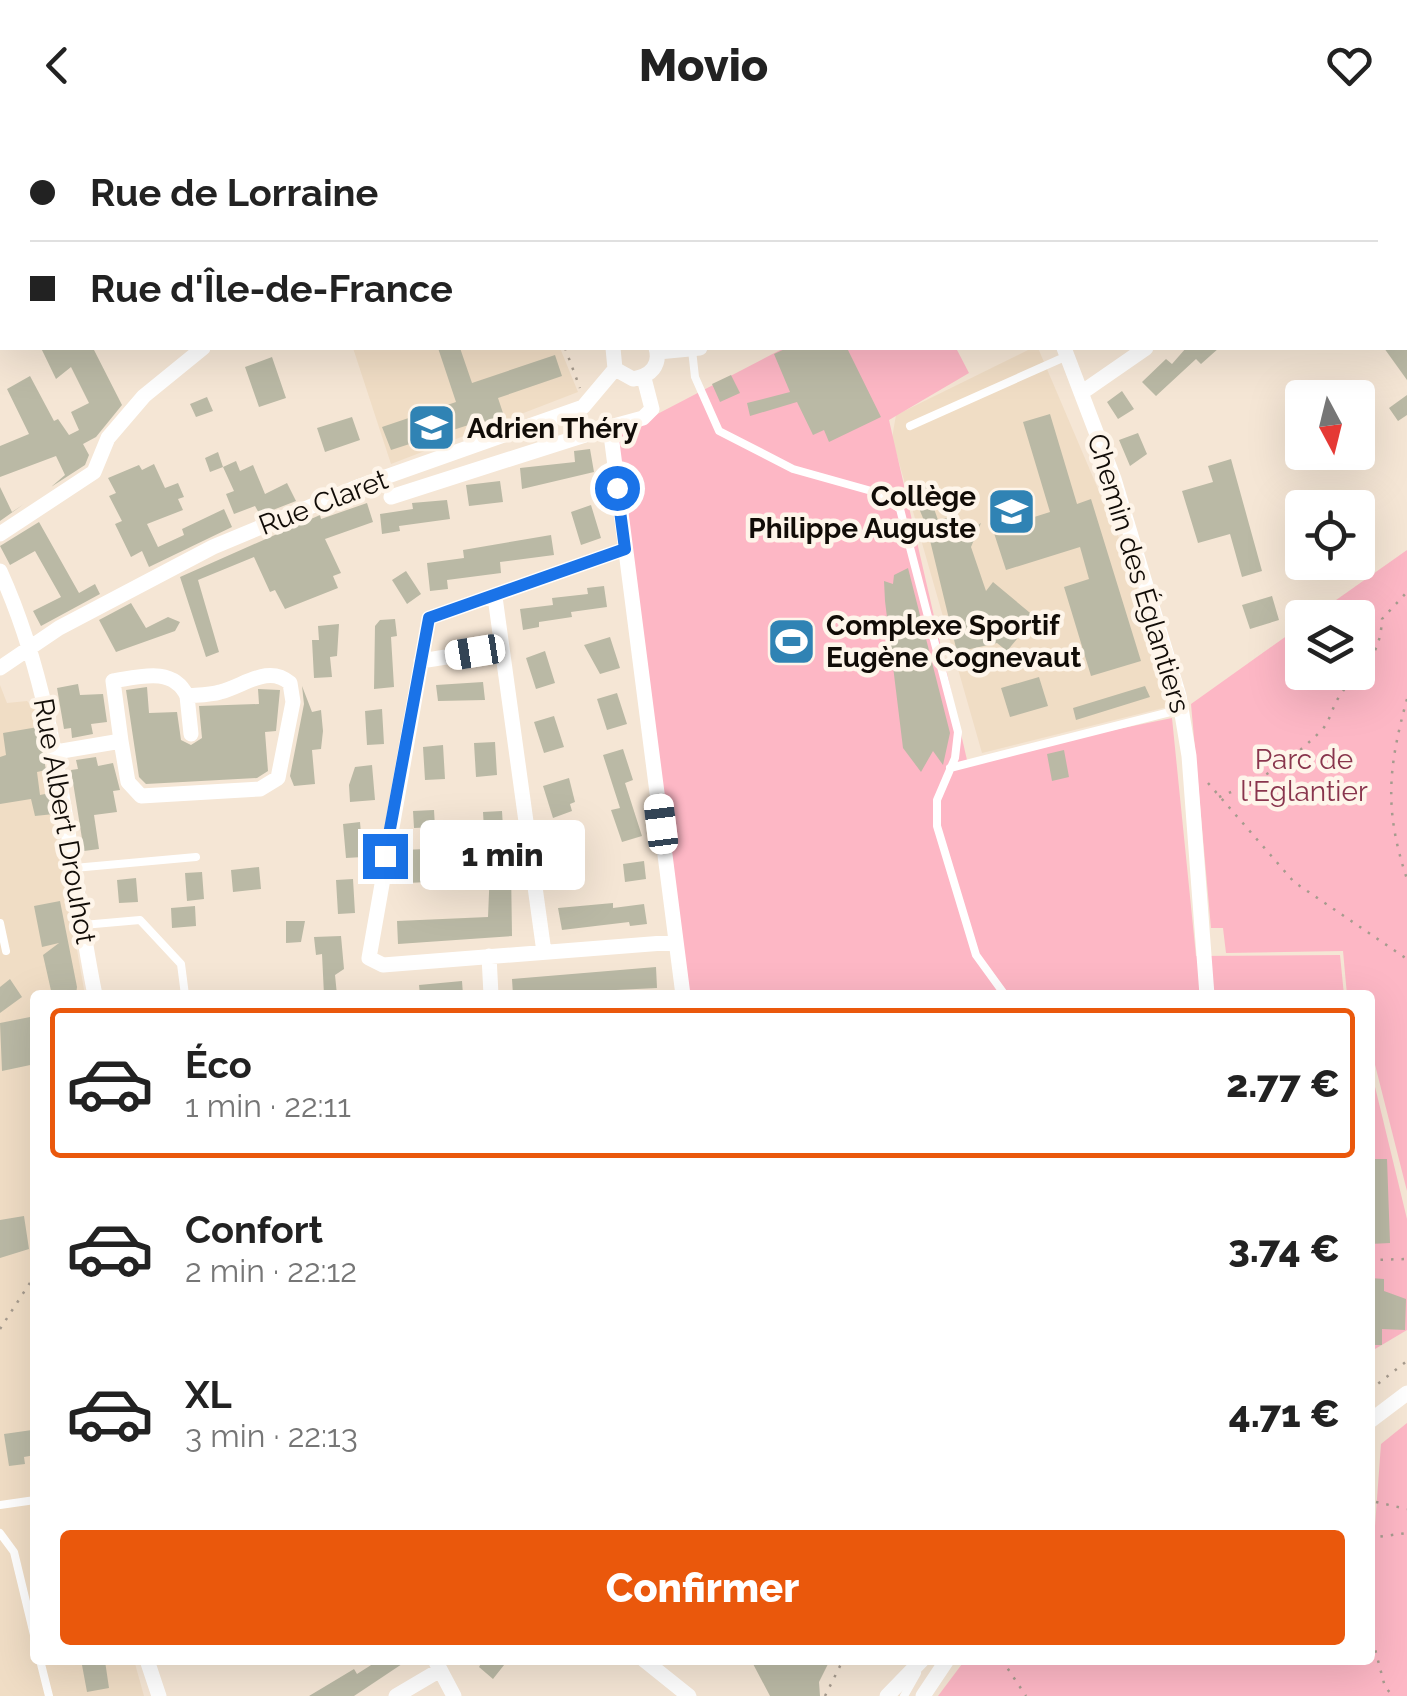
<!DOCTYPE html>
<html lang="fr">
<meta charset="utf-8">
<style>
body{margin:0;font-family:Raleway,sans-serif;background:#f2f2f2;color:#222;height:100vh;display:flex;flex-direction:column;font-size:38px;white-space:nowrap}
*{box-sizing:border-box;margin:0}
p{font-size:32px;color:#767676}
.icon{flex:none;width:55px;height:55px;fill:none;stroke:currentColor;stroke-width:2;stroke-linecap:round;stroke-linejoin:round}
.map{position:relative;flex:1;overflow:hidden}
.side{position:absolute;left:30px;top:860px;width:1345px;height:675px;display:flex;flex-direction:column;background:#fff;border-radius:10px;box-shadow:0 10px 40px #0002}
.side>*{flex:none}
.top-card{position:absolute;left:0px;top:0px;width:1408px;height:220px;box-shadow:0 10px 40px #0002;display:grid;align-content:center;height:220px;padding:0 30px;background:#fff}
.needle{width:65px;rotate:173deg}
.buttons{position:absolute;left:1285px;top:250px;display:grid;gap:20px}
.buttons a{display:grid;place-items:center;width:90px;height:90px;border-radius:10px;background:#fff;box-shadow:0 10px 40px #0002;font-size:50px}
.end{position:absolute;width:45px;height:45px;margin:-22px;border:12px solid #1a73e8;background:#fff;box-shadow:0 0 0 5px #fff}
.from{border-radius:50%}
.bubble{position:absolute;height:70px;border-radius:10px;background:#fff;box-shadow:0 10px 40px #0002;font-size:32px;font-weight:800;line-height:70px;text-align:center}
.car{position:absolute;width:30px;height:60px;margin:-30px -15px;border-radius:12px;box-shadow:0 0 8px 2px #0007;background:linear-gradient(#fff 24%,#345 0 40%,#fff 0 76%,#345 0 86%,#fff 0)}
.top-card b{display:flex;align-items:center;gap:35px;height:95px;font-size:38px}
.top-card b+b{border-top:2px solid #e0e0e0}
.top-card i{width:25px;height:25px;background:#222}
ul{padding:18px 0 0;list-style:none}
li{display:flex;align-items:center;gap:30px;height:150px;margin:0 20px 15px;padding:0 10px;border:5px solid transparent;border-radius:10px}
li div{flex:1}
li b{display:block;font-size:38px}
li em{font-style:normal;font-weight:800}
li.selected{border-color:#ea580c}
li>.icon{width:90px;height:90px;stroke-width:1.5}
.action{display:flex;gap:20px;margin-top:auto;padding:20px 30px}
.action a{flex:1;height:115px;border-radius:10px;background:#ea580c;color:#fff;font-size:40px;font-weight:800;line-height:115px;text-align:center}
header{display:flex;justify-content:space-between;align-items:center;height:130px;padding:0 30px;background:#fff;font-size:45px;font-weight:800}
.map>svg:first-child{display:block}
.built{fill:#f0ddc5}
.green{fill:#fdb7c5}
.building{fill:#bab9a5}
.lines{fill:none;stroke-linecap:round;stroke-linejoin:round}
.path{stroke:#a69b8e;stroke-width:2.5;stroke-dasharray:2.5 8;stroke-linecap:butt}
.lane{stroke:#fff;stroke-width:8}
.street{stroke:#fff;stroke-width:15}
.route{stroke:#1a73e8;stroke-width:12}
.labels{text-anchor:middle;stroke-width:9;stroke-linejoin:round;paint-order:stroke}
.poi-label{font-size:28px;font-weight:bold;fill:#110c07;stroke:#fef5ea;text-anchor:start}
.street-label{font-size:28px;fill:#110c07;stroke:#fef5ea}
.park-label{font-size:28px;fill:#89354d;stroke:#fef5ea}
</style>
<header><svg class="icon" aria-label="back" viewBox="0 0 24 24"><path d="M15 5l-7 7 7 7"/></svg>Movio<svg class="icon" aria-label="heart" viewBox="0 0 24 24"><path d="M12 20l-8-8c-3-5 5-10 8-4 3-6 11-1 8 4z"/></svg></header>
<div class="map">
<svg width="1407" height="1566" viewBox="0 0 1407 1566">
<rect width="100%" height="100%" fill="#f5e6d5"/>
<!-- built -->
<path class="built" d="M704,0h327l-338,2z
M353,218h207l18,44 -187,72z
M1032,218h6l89,209 48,148 -193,48 -90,-315 4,-23z
M0,555l7,18 20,-2 7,7 51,287h-50v665h99l10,36h-144z"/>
<!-- green -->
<path class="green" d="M784,218h172l13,25 -80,47 78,340 205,-42 24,238 144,-1 4,40h-658l-69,-560z
M1407,420v641l-37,-146v-50h-23l-4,-44 -117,2 -3,-25h-12l-20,-224 111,-79v47h56v-54l-46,-1z
M1370,936l37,153v111l-37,22z
M1407,1293v273h-469l27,-36h405v-133l5,-1 6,-82z"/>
<!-- building -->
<path class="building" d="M41,218h52l29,57 -26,32 -13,7 6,11 -4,10 -34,22 14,-12 -9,-19 -56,21v-31l29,-12 -22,-45 23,-13 24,45 4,-2 11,16 10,-5 -8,-18 18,-9 -18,-36 -15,12z
M438,218h22l12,35 83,-28 7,21 -64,22 8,24 -19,6 -3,-8 -93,30 -9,-23 74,-25z
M787,218h60l34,69 -52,25 -5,-12 -11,5 -16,-33 -47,14 -3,-13 43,-11 -16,-38z
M1186,218h33l-18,16 -5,-5 -40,37 -14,-14 24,-23 6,5z
M1384,218h23v32z
M272,227l14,41 -27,9 -14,-40z
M731,245l9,18 -20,9 -8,-18z
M1122,261l12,18 -16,10 -11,-17z
M1407,265v20l-9,6 -9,-13z
M207,267l6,14 -17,6 -6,-13z
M1050,284l27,90 14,-5 50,162 -50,15 -27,-89 25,-8 -9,-32 -74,23 -13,-40 57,-18 -27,-90z
M352,287l8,23 -35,12 -8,-24z
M1138,303l9,21 -17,12 -11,-26z
M590,319l4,23 -72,17 -2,-21 55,-6 -1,-11z
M218,322l5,15 -13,5 -5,-14z
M1231,329l31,112 -20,6 -12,-43 -32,9 -16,-52 31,-9 -5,-16z
M236,331l4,10 13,-6 12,29 22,-11 9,18 -36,14 -5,-9 -21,8 -8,-20 8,-3 -11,-24z
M154,334l11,24 13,-5 6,14 -6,2 5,11 -36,14 11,23 26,-12 -2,-6 42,-20 8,18 -83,40 -7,-16 -11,6 -16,-33 7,-3 -13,-25 7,-3 -8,-15 31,-13 3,5z
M500,351l3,21 -34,4 -3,-21z
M926,356l12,34 14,-3 6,21 23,-15 -10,24 15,44 7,-9 42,35 -28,34 -10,-8 -40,9 -30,-124 -15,-37z
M0,357l12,25 12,-8 -24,17z
M447,370l3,19 -51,7 1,5 -18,3 -2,-20 33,-5 -1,-6z
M367,373l6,19 -48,17 16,34 -8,3 5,12 -53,21 -10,-19 -5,2 -16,-35 -56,23 21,72 -13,5 -26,-80 140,-62 1,4z
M591,375l10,33 -20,7 -10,-33z
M39,392l40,71 16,-9 5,10 -59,32 -8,-15 28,-14 -26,-46 -25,14 -10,-19z
M551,405l3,20 -54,7 1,11 -54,7 1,9 -18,2 -3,-28 37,-5 -1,-8z
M908,438l42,165 -7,32 -10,-14 -12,21 -18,-24 -18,-147 -1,-20 9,3 1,-9z
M406,441l15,23 -14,10 -15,-24z
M604,456l3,21 -36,5 1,5 -33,5v5l-16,3 -3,-21 33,-4 -1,-7 36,-4 -1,-6z
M1272,466l7,24 -29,9 -8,-24z
M131,473l15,25 22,-11 12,5 -5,9 -59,21 -17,-32z
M395,489l2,17 -6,1 3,50 -20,2 1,-63 5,-6z
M339,494l-2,32 -7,1 2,20 -18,1 -2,-38h7l-1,-14z
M610,507l10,31 -20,6 -16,-29z
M545,521l10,32 -19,6 -10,-31z
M1039,547l9,29 -38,11 -9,-29z
M483,552l2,18 -47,1 -2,-16z
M78,554l2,11 23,-1 4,28 -16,2 2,10 -21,4 -1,-10 -7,1 -7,-41z
M302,556l10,26 9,-2 2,21 -2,18 -9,1 3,34 -21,2 -4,-10 14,-72z
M1145,556l5,11 -74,23 -3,-12z
M147,557l2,26 28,-1 4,28 10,5 11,-7 -3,-32 60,-2 -1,-15 22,1 -4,41 -11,1 3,39 -11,7 -111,6 -7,-7 -13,-87z
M617,563l10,31 -20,6 -10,-31z
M382,579l2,35 -17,1 -2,-34z
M554,586l10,31 -20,6 -10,-31z
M38,597l8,43 -9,2 3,23 10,-2 4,21 -19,2 -4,-17 -31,5v-47l6,-2 -3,-22z
M495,612l2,33 -21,2 -2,-34z
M443,615l2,34 -20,1 -2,-33z
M623,619l10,31 -8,3 17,53 -20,6 -11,-32 9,-2 -17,-53z
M1064,620l5,27 -17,4 -5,-27z
M96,627l2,9 15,-3 7,27 -7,1 4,21 -23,3 5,34 -15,2 -13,-81 7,-1 -2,-9z
M372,635l3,35 -25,2 -1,-17 6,-18z
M569,648l6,24 -5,2 2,7 -19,7 -10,-32z
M434,680l1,17 -21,1 -1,-17z
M502,681l2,33 -19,2 -2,-34z
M360,692l3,35 -17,1 -3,-34z
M570,714l5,13 -20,7 -4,-14z
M425,719l3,33 -21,1 -3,-33z
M644,731l2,18 -21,3 -2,-18z
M259,737l2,22 -28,3 -2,-22z
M511,738l1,68 -114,8 -1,-23 91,-4 2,-48z
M202,742l2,27 -17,2 -2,-28z
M136,748l2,24 -19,1 -2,-23z
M353,749l2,34 -17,1 -2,-34z
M60,771l17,86 -1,8h-24l-9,-40 16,-12 -17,4 -8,-41z
M613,773v5l31,-4 3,20 -17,2 -1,-4 -67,8 -4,-22z
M195,776l1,20 -24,2 -1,-20z
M286,791h19l-4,21 -15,1z
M341,806l3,33 -9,6 2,20h-13l-2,-41 -6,1 -2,-18z
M656,837l1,21 -144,7 -1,-16z
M10,849l12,18 -22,16v-26z
M462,851l1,14h-43l-1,-10z
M35,886v48l-33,7 -2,-48z
M1370,1029h17l3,84 -20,1z
M24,1086l5,33 -29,9v-38z
M1370,1148l14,1v12l22,8 -1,31 -23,-1v16h-12z
M32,1300l3,25 -11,2 1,7 -16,2 -5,-32z
M379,1530h29l-54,36h-45l45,-27 3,5z
M483,1530h25l-15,19 -14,-12z
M751,1530h79l-11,22 1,14h-50z
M105,1531l4,27 -22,4 -5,-27z"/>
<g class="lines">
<!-- path -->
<path class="path" d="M205,0l2,2
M637,2l13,-2
M565,218l15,40
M1407,569c-19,69 -23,111 0,180
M1208,653l86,99 113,77
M1219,667c43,-17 69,-34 102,-66 9,-9 11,-24 18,-34 21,-33 41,-35 43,-78l25,-27
M34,1090l1,9
M1370,1130l37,-1
M0,1199l35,-54
M1370,1260l37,-29
M1376,1372l31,7
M1370,1408l37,-5
M1370,1500l15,57 8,9
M1002,1530l24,36
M825,1566l18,-36"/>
<!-- lane -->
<path class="lane" d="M692,220l3,27 24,54 74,38 82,23 25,17 58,223 -3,26 -18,42v26l39,129 29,40
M910,296l157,-70
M950,638l232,-59
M74,738l122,-11
M0,793l6,28
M83,795l57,-5 41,44 4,31
M0,1375l35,-5
M0,1403l14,19 21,87
M40,1530l9,36
M904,1566l13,-23"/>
<!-- street -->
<path class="street" d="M487,0l3,2
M1239,0l2,2
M235,2l5,-2
M416,2l5,-2
M1042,2l1,-2
M1093,2l4,-2
M1154,2l4,-2
M1405,35l2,-2
M613,218l2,21 18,10c18,-3 28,-14 23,-31
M1064,218l50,131 65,217 10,60 18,239
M658,222l42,-4
M644,248l8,31 -9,9 -33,9 73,568
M1081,263l65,-45
M391,367l219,-70
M0,404l94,-62 14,-34 36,-42 59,-48
M625,419l-196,69 -60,340 14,7 293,-23
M0,441c61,134 66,281 95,424
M495,467l49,355
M421,531l81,-13
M0,538l59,-40 154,-81 147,-61 223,-79 32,-38
M187,566l4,38
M56,622l65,-11 -8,-60c26,-4 60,-15 74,15 10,-1 23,-1 33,-4 24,-6 48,-28 70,-9l3,19 -15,76 -18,11 -119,7 -13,-14 -7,-41
M489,826l2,39
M1370,1291l37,-28
M147,1530l12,36
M435,1530l19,36
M644,1530l45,36
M396,1566l44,-26
M887,1566l35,-36
M923,1566l24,-36"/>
</g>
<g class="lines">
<!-- route -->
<path class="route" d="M385,726l44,-238 196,-69 -8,-61"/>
</g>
<!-- icons -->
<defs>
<symbol id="school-square" viewBox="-11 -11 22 22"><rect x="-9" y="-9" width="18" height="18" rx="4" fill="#3083b4" stroke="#fef5ea"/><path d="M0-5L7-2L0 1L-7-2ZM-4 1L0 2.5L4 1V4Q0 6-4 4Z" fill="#fff"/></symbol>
<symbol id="stadium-square" viewBox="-11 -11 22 22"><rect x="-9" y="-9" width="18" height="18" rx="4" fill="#3083b4" stroke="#fef5ea"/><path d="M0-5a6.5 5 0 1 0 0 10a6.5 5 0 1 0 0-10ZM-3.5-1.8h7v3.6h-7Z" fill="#fff"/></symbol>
</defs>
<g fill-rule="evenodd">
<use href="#school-square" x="404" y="270" width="55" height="55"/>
<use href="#school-square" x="984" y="354" width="55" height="55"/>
<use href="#stadium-square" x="764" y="484" width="55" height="55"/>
</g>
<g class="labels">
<!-- poi labels -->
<g class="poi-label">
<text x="467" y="308">Adrien Théry</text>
<text x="976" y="376" text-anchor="end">Collège<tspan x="976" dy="32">Philippe Auguste</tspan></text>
<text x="826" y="505">Complexe Sportif<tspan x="826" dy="32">Eugène Cognevaut</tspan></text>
</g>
<!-- street labels -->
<g class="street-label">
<text transform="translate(323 372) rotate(-21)" y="10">Rue Claret</text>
<text transform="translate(1139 443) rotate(73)" y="10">Chemin des Églantiers</text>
<text transform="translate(65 691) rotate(80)" y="10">Rue Albert Drouhot</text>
</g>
<!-- park labels -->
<g class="park-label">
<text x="1304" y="639">Parc de<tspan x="1304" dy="32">l'Eglantier</tspan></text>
</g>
</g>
</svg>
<div class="buttons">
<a><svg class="needle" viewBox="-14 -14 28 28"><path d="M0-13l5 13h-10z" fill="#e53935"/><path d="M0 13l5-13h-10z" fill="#767676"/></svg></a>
<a><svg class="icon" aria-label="locate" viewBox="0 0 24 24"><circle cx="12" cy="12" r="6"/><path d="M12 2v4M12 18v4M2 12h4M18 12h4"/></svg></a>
<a><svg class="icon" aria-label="layers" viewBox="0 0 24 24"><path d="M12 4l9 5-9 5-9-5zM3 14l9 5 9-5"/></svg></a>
</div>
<i class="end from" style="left:617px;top:358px"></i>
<i class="end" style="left:385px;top:726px"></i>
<div class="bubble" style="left:420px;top:690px;width:165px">1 min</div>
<i class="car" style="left:475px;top:522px;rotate:261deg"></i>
<i class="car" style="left:661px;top:694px;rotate:353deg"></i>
<div class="top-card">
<b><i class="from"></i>Rue de Lorraine</b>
<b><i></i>Rue d'Île-de-France</b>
</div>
<section class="side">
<ul>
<li class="selected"><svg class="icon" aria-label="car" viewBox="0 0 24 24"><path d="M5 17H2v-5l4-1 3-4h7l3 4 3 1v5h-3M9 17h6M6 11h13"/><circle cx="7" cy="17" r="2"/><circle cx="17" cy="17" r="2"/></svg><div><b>Éco</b><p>1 min · 22:11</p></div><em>2.77 €</em></li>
<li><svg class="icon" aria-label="car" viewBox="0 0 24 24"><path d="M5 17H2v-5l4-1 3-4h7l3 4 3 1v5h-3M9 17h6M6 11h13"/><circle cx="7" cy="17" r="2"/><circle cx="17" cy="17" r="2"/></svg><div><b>Confort</b><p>2 min · 22:12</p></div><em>3.74 €</em></li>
<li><svg class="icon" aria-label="car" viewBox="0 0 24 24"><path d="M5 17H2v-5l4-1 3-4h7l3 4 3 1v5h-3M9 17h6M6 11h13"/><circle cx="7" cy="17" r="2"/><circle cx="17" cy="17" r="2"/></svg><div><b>XL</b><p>3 min · 22:13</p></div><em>4.71 €</em></li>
</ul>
<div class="action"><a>Confirmer</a></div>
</section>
</div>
